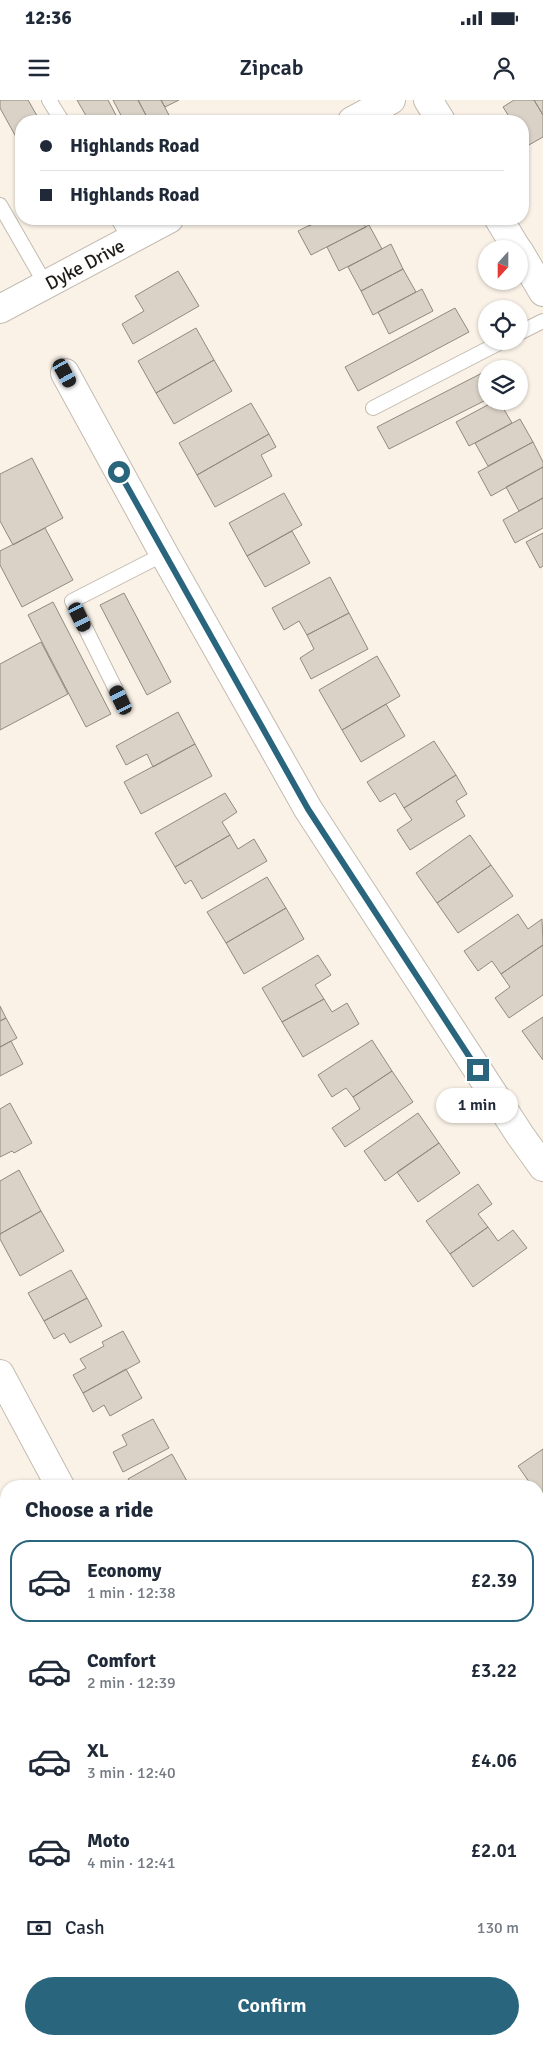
<!DOCTYPE html>
<meta charset="utf-8">
<style>
body{margin:0;font-family:Signika,sans-serif;background:#f2f2f3;color:#1f2937;height:100vh;display:flex;flex-direction:column;font-size:19px;white-space:nowrap}
*{box-sizing:border-box;margin:0}
p{font-size:16px;color:#747a83}
.icon{flex:none;width:28px;height:28px;fill:none;stroke:currentColor;stroke-width:2;stroke-linecap:round;stroke-linejoin:round}
.map{position:relative;flex:1;overflow:hidden}
.panel{position:absolute;left:0px;top:1380px;width:544px;height:565px;display:flex;flex-direction:column;background:#fff;border-radius:20px 20px 0 0;box-shadow:0 1px 4px #0004}
.panel>*{flex:none}
.top-card{position:absolute;left:15px;top:15px;width:514px;height:110px;border-radius:20px;box-shadow:0 1px 4px #0004;display:grid;align-content:center;height:110px;padding:0 25px;background:#fff}
.needle{width:32px;rotate:201deg}
.buttons{position:absolute;left:478px;top:140px;display:grid;gap:10px}
.buttons a{display:grid;place-items:center;width:50px;height:50px;border-radius:50%;background:#fff;box-shadow:0 1px 4px #0004;font-size:25px}
.end{position:absolute;width:22px;height:22px;margin:-11px;border:6px solid #29657d;background:#fff;box-shadow:0 0 0 2px #fff}
.from{border-radius:50%}
.bubble{position:absolute;height:35px;border-radius:18px;background:#fff;box-shadow:0 1px 4px #0004;font-size:16px;font-weight:600;line-height:35px;text-align:center}
.car{position:absolute;width:15px;height:30px;margin:-15px -8px;border-radius:6px;box-shadow:0 0 4px 1px #0007;background:linear-gradient(#222 24%,#8ab4d8 0 40%,#222 0 76%,#8ab4d8 0 86%,#222 0)}
.top-card b{display:flex;align-items:center;gap:18px;height:48px;font-size:19px}
.top-card b+b{border-top:1px solid #e0e1e3}
.top-card i{width:12px;height:12px;background:#1f2937}
ul{padding:0;list-style:none}
li{display:flex;align-items:center;gap:15px;height:82px;margin:0 10px 8px;padding:0 15px;border:2px solid transparent;border-radius:20px}
li div{flex:1}
li b{display:block;font-size:19px}
li em{font-style:normal;font-weight:600}
li.on{border-color:#29657d}
li>.icon{width:45px;height:45px;stroke-width:1.5}
h2{padding:0 25px;font-size:22px;line-height:60px}
.pay{display:flex;align-items:center;gap:12px;height:55px;padding:0 25px;font-size:19px}
.pay p{margin-inline-start:auto}
.action{display:flex;gap:10px;margin-top:auto;padding:10px 25px}
.action a{flex:1;height:58px;border-radius:30px;background:#29657d;color:#fff;font-size:20px;font-weight:600;line-height:58px;text-align:center}
.status{display:flex;justify-content:space-between;align-items:center;height:35px;padding:0 25px;background:#fff;direction:ltr}
.status svg{height:14px;fill:currentColor}
header{display:flex;justify-content:space-between;align-items:center;height:65px;padding:0 25px;background:#fff;font-size:22px;font-weight:600}
.map>svg:first-child{display:block}
.building{fill:#dad2c7;stroke:#918a7f}
.lines{fill:none;stroke-linecap:round;stroke-linejoin:round}
.lane-casing{stroke:#c3bbb0;stroke-width:16}
.street-casing{stroke:#c3bbb0;stroke-width:30}
.lane{stroke:#fff;stroke-width:14}
.street{stroke:#fff;stroke-width:28}
.route{stroke:#29657d;stroke-width:6}
.labels{text-anchor:middle;stroke-width:5;stroke-linejoin:round;paint-order:stroke}
.street-label{font-size:19px;fill:#1f1c18;stroke:#fff}
</style>
<div class="status"><b>12:36</b><svg viewBox="0 0 49 12"><path d="M0 12V9h3v3zM5 12V6h3v6zM10 12V3h3v9zM15 12V0h3v12zM26 1h20v11H26zM47 4h2v5h-2z"/></svg></div>
<header><svg class="icon" aria-label="menu" viewBox="0 0 24 24"><path d="M4 6h16M4 12h16M4 18h16"/></svg>Zipcab<svg class="icon" aria-label="person" viewBox="0 0 24 24"><circle cx="12" cy="8" r="4"/><path d="M4 21q1-7 8-7t8 7"/></svg></header>
<div class="map">
<svg width="543" height="1945" viewBox="0 0 543 1945">
<rect width="100%" height="100%" fill="#faf2e7"/>
<!-- building -->
<path class="building" d="M0,0h28l12,21h-19v25l-21,-38z
M77,0h31l11,21h-30z
M113,0h25l11,21h-25z
M138,0h23l9,17 -9,4h-12z
M161,0h18l-14,7z
M514,0h20l9,15v22l-16,9 -5,-8v-17h-10l-9,-14z
M534,0h9v15z
M306,119h16l-13,7z
M322,119h39l5,8 -55,28 -13,-24z
M369,125l13,24 -43,22 -12,-24z
M391,144l12,25 -42,22 -13,-24z
M403,169l13,23 -43,23 -12,-24z
M178,171l21,35 -66,38 -11,-20 22,-13 -9,-15z
M422,189l11,22 -44,23 -11,-22z
M455,208l14,24 -111,59 -13,-24z
M196,228l18,32 -58,33 -18,-32z
M214,260l18,31 -58,33 -18,-31z
M486,271v29l-97,49 -12,-22z
M495,301h4l13,22 -43,23 -13,-24z
M251,303l18,31 -72,41 -18,-32z
M520,319l13,23 -45,24 -13,-23z
M269,334l7,13 -15,8 11,21 -57,31 -18,-32z
M533,342l10,20v5l-52,29 -13,-24z
M32,358l31,60 -50,27 -13,-24v-47z
M543,367v31l-24,13 -13,-24z
M284,393l18,32 -55,31 -18,-33z
M543,398v30l-28,15 -12,-23z
M45,428l28,52 -51,27 -22,-42v-14z
M292,431l18,32 -45,24 -18,-31z
M543,433v33l-3,2 -14,-26z
M330,477l19,36 -42,22 -8,-14 -15,9 -12,-22z
M124,493l47,89 -24,13 -47,-90z
M53,502l58,112 -25,13 -58,-112z
M349,513l19,36 -57,30 -11,-21 14,-9 -7,-14z
M41,542l27,52 -68,36v-66z
M377,556l23,40 -58,34 -23,-40z
M386,604l19,32 -44,26 -19,-32z
M178,612l17,32 -42,23 -6,-13 -21,11 -10,-19z
M434,641l22,34 -52,33 -9,-15 -15,9 -13,-20z
M195,644l17,32 -71,38 -17,-32z
M456,675l11,19 -11,7 9,15 -55,34 -13,-20 15,-10 -8,-12z
M225,693l12,19 -15,10 8,13 -55,32 -20,-34z
M230,735l8,14 16,-10 13,22 -65,38 -11,-19 -6,4 -10,-17z
M470,735l21,30 -54,38 -21,-30z
M491,765l22,31 -55,37 -21,-30z
M267,777l19,31 -60,35 -19,-31z
M286,808l18,31 -60,35 -18,-31z
M518,814l10,15 14,-10 1,26 -42,29 -9,-13 -14,10 -14,-20z
M543,845v50l-34,23 -14,-20 15,-11 -9,-13z
M318,855l13,20 -16,10 9,14 -42,23 -20,-34z
M324,899l8,13 15,-9 12,21 -56,33 -21,-35z
M0,906l6,12 -6,3z
M543,917v43l-21,-29z
M6,918l11,20 -17,9v-26z
M372,940l20,31 -39,26 -7,-9 -14,9 -14,-22z
M11,941l12,23 -23,12v-29z
M392,971l21,31 -68,45 -13,-19 28,-19 -7,-12z
M10,1003l22,40 -18,10 -2,-2 -12,6v-48z
M418,1013l21,30 -54,38 -21,-30z
M439,1043l21,30 -42,29 -21,-30z
M19,1070l22,41 -41,23v-53z
M478,1084l14,20 -14,10 10,13 -38,27 -24,-33z
M41,1111l23,40 -44,25 -20,-37v-5z
M488,1127l10,14 15,-11 14,18 -54,39 -23,-33z
M71,1170l16,28 -43,23 -16,-28z
M87,1198l15,28 -32,17 -6,-10 -10,6 -10,-18z
M123,1231l17,31 -57,31 -10,-18 13,-7 -6,-9 24,-13 -2,-4z
M126,1269l16,29 -32,18 -6,-11 -11,7 -10,-19z
M153,1319l16,29 -46,24 -10,-20 14,-7 -5,-10z
M543,1349v54l-5,-8v-9h-6l-14,-20z
M172,1354l16,29 -5,3h-51l-4,-7z
M538,1404l5,8v17l-5,4z
M0,1412l6,12 -6,4z
M6,1425v48l-6,3v-48z
M6,1482v36l-5,3 -1,-35z
M543,1572v20l-5,-10v-7z
M540,1604l3,6v32l-5,3v-39z
M542,1874l1,40 -5,1v-40z
M0,1898l4,1 -4,24z"/>
<g class="lines">
<defs>
<path id="lane" d="M49,0l13,21
M0,105l46,80
M118,119l12,20
M519,233l24,-12
M373,308l130,-67
M121,600l-49,-99 92,-47"/>
<g id="street">
<path d="M428,0l13,21"/>
<path d="M352,21l39,-21"/>
<path d="M499,119l18,30"/>
<path d="M519,151l24,41"/>
<path id="s1" d="M0,209l169,-90"/>
<path d="M65,273l99,181 144,255 212,326 23,32"/>
<path d="M0,1274l60,112"/>
<path d="M538,1499l5,-5"/>
<path d="M297,1945l6,-6"/>
</g>
</defs>
<!-- lane casing -->
<use href="#lane" class="lane-casing"/>
<!-- street casing -->
<use href="#street" class="street-casing"/>
<!-- lane -->
<use href="#lane" class="lane"/>
<!-- street -->
<use href="#street" class="street"/>
</g>
<g class="lines">
<!-- route -->
<path class="route" d="M119,372l189,337 170,261"/>
</g>
<g class="labels">
<!-- street labels -->
<g class="street-label">
<text dy="7" stroke="none"><textPath href="#s1" startOffset="96">Dyke Drive</textPath></text>
</g>
</g>
</svg>
<div class="buttons">
<a><svg class="needle" viewBox="-14 -14 28 28"><path d="M0-13l5 13h-10z" fill="#e53935"/><path d="M0 13l5-13h-10z" fill="#747a83"/></svg></a>
<a><svg class="icon" aria-label="locate" viewBox="0 0 24 24"><circle cx="12" cy="12" r="6"/><path d="M12 2v4M12 18v4M2 12h4M18 12h4"/></svg></a>
<a><svg class="icon" aria-label="layers" viewBox="0 0 24 24"><path d="M12 4l9 5-9 5-9-5zM3 14l9 5 9-5"/></svg></a>
</div>
<i class="end from" style="left:119px;top:372px"></i>
<i class="end" style="left:478px;top:970px"></i>
<div class="bubble" style="left:436px;top:988px;width:82px">1 min</div>
<i class="car" style="left:65px;top:273px;rotate:151deg"></i>
<i class="car" style="left:80px;top:517px;rotate:154deg"></i>
<i class="car" style="left:121px;top:600px;rotate:334deg"></i>
<div class="top-card">
<b><i class="from"></i>Highlands Road</b>
<b><i></i>Highlands Road</b>
</div>
<section class="panel">
<h2>Choose a ride</h2>
<ul>
<li class="on"><svg class="icon" aria-label="car" viewBox="0 0 24 24"><path d="M5 17H2v-5l4-1 3-4h7l3 4 3 1v5h-3M9 17h6M6 11h13"/><circle cx="7" cy="17" r="2"/><circle cx="17" cy="17" r="2"/></svg><div><b>Economy</b><p>1 min · 12:38</p></div><em>£2.39</em></li>
<li><svg class="icon" aria-label="car" viewBox="0 0 24 24"><path d="M5 17H2v-5l4-1 3-4h7l3 4 3 1v5h-3M9 17h6M6 11h13"/><circle cx="7" cy="17" r="2"/><circle cx="17" cy="17" r="2"/></svg><div><b>Comfort</b><p>2 min · 12:39</p></div><em>£3.22</em></li>
<li><svg class="icon" aria-label="car" viewBox="0 0 24 24"><path d="M5 17H2v-5l4-1 3-4h7l3 4 3 1v5h-3M9 17h6M6 11h13"/><circle cx="7" cy="17" r="2"/><circle cx="17" cy="17" r="2"/></svg><div><b>XL</b><p>3 min · 12:40</p></div><em>£4.06</em></li>
<li><svg class="icon" aria-label="car" viewBox="0 0 24 24"><path d="M5 17H2v-5l4-1 3-4h7l3 4 3 1v5h-3M9 17h6M6 11h13"/><circle cx="7" cy="17" r="2"/><circle cx="17" cy="17" r="2"/></svg><div><b>Moto</b><p>4 min · 12:41</p></div><em>£2.01</em></li>
</ul>
<div class="pay"><svg class="icon" aria-label="cash" viewBox="0 0 24 24"><path d="M3 7h18v10H3z"/><circle cx="12" cy="12" r="2"/></svg>Cash<p>130 m</p></div>
<div class="action"><a>Confirm</a></div>
</section>
</div>
